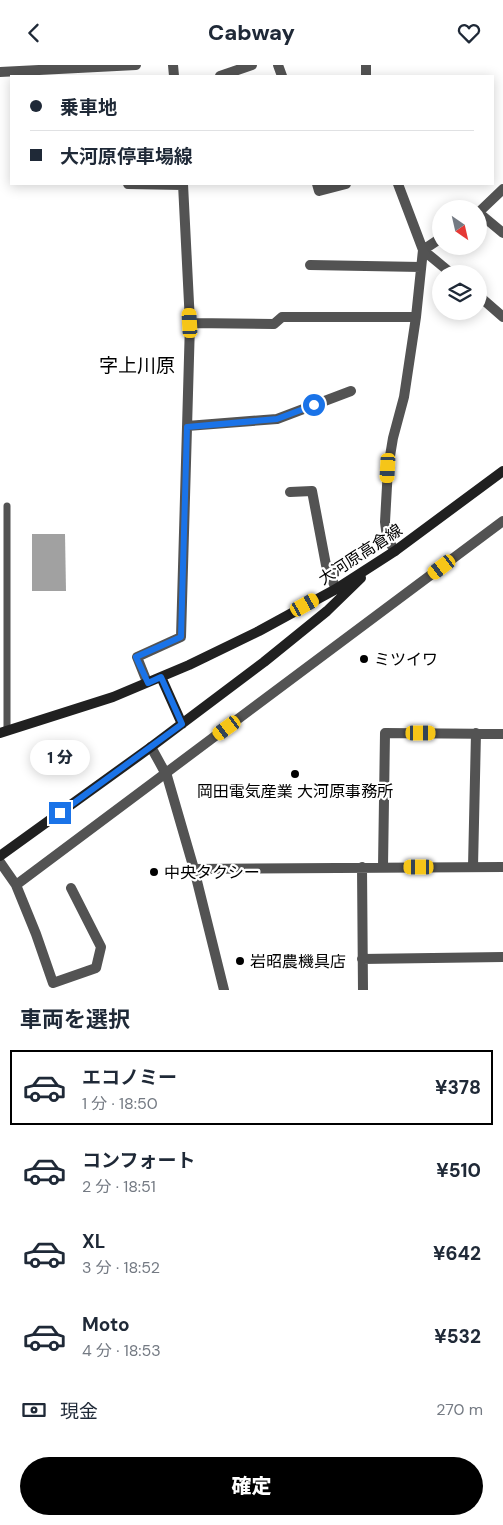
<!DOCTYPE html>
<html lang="ja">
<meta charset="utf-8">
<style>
body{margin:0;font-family:"DM Sans","Noto Sans JP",sans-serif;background:#f6f6f7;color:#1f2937;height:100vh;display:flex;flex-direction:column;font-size:19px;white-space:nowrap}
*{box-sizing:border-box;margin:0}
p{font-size:16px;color:#747a83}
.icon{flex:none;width:28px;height:28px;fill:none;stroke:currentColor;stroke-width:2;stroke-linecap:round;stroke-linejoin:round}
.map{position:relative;height:925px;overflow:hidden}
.drawer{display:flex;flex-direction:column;background:#fff;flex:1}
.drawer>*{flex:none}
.top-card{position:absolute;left:10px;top:10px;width:484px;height:110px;border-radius:0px;box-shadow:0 2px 12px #0003;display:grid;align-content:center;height:110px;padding:0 20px;background:#fff}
.needle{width:32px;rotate:146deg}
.buttons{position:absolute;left:432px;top:135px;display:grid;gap:10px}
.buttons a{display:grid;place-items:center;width:55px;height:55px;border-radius:50%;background:#fff;box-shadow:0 2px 12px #0003;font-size:25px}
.end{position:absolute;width:22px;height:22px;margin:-11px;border:6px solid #1a73e8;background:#fff;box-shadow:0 0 0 2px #fff}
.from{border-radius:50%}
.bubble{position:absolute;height:35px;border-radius:18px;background:#fff;box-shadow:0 2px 12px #0003;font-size:16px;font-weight:800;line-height:35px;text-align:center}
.car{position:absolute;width:15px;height:30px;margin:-15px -8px;border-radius:6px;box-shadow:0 0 4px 1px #0007;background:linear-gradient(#f5c518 24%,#345 0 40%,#f5c518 0 76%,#345 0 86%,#f5c518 0)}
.top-card b{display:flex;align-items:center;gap:18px;height:48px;font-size:19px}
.top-card b+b{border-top:1px solid #e0e1e3}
.top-card i{width:12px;height:12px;background:#1f2937}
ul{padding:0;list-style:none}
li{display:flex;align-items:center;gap:15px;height:75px;margin:0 10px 8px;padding:0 10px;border:2px solid transparent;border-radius:0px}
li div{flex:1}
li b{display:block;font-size:19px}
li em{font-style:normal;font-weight:800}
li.active{border-color:#000}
li>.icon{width:45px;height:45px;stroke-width:1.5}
h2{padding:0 20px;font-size:22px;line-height:60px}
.pay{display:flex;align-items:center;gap:12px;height:55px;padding:0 20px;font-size:19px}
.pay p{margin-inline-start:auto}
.cta{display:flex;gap:10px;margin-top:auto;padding:10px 20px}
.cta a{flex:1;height:58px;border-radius:30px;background:#000;color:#fff;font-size:20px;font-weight:800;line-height:58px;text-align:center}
header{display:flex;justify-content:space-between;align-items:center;height:65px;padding:0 20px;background:#fff;font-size:22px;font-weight:800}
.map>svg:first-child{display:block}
.water{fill:#a1a1a1}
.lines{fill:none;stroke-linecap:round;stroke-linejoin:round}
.service{stroke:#535353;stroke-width:7}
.minor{stroke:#535353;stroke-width:10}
.secondary{stroke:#202020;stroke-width:10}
.route{stroke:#1a73e8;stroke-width:6}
.poi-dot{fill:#000;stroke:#fff;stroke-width:2}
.labels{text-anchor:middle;stroke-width:4.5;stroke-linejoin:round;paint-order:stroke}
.street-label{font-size:16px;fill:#000;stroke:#fff}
.poi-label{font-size:16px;fill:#000;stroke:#fff;text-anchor:start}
.quarter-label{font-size:19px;fill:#000;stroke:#fff}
</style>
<header><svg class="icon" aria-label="back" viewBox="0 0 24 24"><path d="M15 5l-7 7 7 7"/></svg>Cabway<svg class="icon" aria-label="heart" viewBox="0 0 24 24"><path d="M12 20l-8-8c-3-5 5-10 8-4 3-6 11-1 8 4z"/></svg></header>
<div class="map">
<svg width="503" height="925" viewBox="0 0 503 925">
<rect width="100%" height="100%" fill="#fff"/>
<!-- water -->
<path class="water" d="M32,469h33l1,57h-34z"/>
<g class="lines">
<!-- service -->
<path class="service" d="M7,441v225"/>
<!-- minor -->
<path class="minor" d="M173,0l1,11
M278,0l4,11
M0,7l136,-7
M220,11l32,-11
M366,11v-11
M128,119l55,1
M317,119l2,7 27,-7
M479,147l24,-23
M479,148l24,20
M441,173l-18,12 29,24
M310,200l111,2
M479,231l24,21
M190,258l84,1 8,-7h134
M187,361l90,-7 74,-28
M290,427l22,-1 14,74 10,24
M395,486l-8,-13 -2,-16 3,-54 5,-30 11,-41 12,-80 7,-67 -25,-66
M147,617l-10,-25 44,-20 9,-314 -7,-139
M151,682l16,29 27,93 30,121
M0,797l16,23 20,49 17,49 43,-15 5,-21 -30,-59
M362,802l1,123
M383,802l2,-134 118,1
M473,802l3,-134
M194,804l309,-2
M16,820l487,-364
M362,894l141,-2"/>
<!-- secondary -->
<path class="secondary" d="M161,612l21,47
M0,668l113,-36 76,-32 70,-34 77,-42 59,-38 108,-80
M0,791l151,-109 113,-85 63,-51 34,-33"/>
</g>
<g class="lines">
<!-- route -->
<path class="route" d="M60,748l122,-89 -21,-47 -13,6 -12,-26 45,-20 6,-210 90,-8 37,-14"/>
</g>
<!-- markers -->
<g class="poi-dot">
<circle cx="364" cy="594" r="5"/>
<circle cx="295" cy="709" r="5"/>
<circle cx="154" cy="807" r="5"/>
<circle cx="240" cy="896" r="5"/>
</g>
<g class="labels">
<!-- street labels -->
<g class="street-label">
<text transform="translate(360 489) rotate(-33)" y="6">大河原高倉線</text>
</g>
<!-- poi labels -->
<g class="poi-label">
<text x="374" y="600">ミツイワ</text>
<text x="295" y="732" text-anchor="middle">岡田電気産業 大河原事務所</text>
<text x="164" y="813">中央タクシー</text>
<text x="250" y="902">岩昭農機具店</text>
</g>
<!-- quarter labels -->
<g class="quarter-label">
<text x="137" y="307">字上川原</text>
</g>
</g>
</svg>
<div class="buttons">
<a><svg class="needle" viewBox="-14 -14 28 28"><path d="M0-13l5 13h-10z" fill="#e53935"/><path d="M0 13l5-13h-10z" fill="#747a83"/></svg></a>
<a><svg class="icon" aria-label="layers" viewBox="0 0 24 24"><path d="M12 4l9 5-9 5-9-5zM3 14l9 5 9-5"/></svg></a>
</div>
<i class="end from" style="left:314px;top:340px"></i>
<i class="end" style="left:60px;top:748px"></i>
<div class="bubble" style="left:30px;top:675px;width:60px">1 分</div>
<i class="car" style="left:190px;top:258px;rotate:357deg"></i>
<i class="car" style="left:388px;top:403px;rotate:183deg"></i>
<i class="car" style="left:442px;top:502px;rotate:233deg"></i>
<i class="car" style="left:305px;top:540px;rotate:61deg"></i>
<i class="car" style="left:227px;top:663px;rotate:234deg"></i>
<i class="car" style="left:421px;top:668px;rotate:90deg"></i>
<i class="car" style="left:419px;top:802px;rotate:270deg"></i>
<div class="top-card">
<b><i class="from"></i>乗車地</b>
<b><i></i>大河原停車場線</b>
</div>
</div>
<section class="drawer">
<h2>車両を選択</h2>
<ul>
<li class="active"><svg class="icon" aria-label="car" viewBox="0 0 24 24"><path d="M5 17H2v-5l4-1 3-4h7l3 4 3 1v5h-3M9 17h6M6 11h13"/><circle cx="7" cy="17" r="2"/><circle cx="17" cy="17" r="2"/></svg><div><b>エコノミー</b><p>1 分 · 18:50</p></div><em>¥378</em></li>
<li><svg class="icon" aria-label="car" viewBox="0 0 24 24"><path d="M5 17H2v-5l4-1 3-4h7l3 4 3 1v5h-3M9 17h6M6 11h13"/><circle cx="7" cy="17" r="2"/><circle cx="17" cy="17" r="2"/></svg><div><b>コンフォート</b><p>2 分 · 18:51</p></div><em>¥510</em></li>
<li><svg class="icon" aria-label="car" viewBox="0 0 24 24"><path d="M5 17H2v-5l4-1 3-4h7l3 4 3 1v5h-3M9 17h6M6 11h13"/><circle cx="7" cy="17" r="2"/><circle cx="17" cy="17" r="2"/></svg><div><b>XL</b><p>3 分 · 18:52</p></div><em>¥642</em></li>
<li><svg class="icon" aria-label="car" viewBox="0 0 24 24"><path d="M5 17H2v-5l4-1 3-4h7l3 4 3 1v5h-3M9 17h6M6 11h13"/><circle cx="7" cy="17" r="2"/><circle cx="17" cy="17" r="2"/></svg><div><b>Moto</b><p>4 分 · 18:53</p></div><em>¥532</em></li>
</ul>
<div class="pay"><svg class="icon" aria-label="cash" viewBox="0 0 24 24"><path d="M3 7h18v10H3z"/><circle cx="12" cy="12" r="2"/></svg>現金<p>270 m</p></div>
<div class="cta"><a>確定</a></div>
</section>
